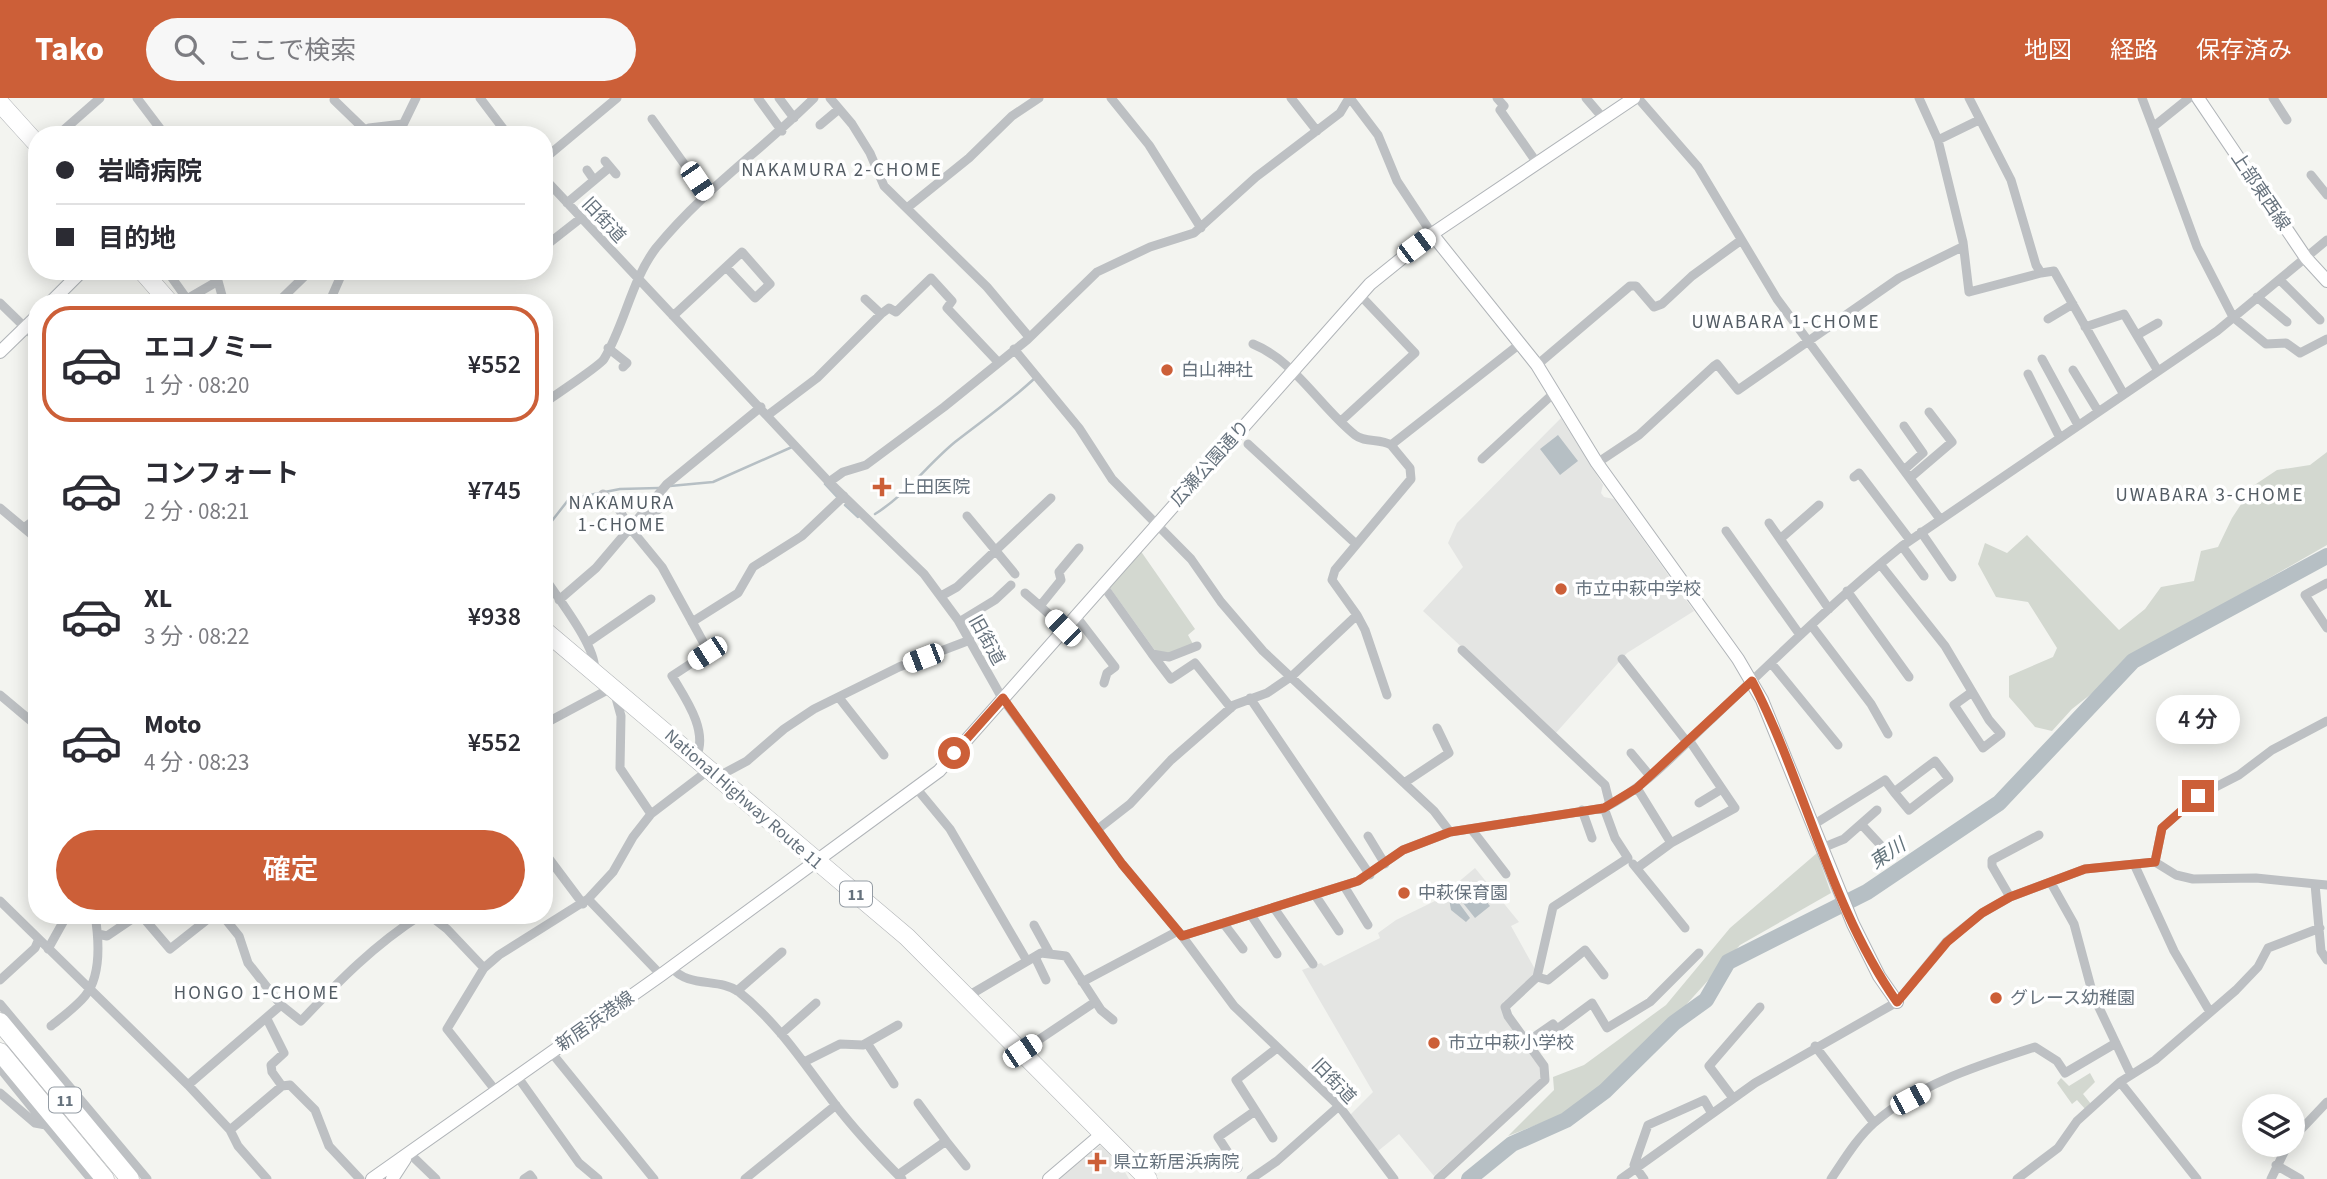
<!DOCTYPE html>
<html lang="ja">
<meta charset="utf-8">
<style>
body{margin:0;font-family:"Source Sans 3","Noto Sans JP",sans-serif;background:#f7f7f7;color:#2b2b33;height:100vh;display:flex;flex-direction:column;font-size:26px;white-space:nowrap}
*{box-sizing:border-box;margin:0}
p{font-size:23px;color:#7c7c81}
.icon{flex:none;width:38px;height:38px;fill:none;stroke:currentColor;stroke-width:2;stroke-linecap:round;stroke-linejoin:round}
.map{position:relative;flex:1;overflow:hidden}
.sheet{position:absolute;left:28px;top:196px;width:525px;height:630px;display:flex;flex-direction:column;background:#fff;border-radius:28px;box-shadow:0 4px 18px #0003}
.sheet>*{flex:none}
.hud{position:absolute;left:28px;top:28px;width:525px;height:154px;border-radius:28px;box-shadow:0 4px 18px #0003;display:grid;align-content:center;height:154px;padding:0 28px;background:#fff}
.fabs{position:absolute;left:2242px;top:996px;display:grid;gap:14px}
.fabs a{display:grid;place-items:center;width:63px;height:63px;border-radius:50%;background:#fff;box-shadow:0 4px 18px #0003;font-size:35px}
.end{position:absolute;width:32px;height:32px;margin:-16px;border:9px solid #cc5f38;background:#fff;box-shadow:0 0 0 4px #fff}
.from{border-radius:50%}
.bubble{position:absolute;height:49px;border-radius:24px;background:#fff;box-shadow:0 4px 18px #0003;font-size:23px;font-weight:600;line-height:49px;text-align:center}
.car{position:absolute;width:21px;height:42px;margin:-21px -10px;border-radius:9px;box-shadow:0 0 5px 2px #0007;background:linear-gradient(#fff 24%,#345 0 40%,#fff 0 76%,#345 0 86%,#fff 0)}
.hud b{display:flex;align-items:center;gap:24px;height:66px;font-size:26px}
.hud b+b{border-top:2px solid #e1e1e2}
.hud i{width:18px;height:18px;background:#2b2b33}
ul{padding:12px 0 0;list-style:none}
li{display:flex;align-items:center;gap:21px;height:116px;margin:0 14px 10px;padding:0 14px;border:4px solid transparent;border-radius:28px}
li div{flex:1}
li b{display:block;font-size:26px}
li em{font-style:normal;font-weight:600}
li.active{border-color:#cc5f38}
li>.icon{width:63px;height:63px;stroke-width:1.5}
.action{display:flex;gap:14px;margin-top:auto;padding:14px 28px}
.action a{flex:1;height:80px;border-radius:42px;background:#cc5f38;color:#fff;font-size:28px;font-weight:600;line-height:80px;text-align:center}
header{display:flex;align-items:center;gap:42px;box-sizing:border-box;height:98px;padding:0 35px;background:#cc5f38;color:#fff}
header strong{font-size:33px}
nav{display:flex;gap:38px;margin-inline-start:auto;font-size:24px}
.search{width:490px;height:63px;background:#f7f7f7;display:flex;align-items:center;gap:18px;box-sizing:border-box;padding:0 24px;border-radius:38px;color:#7c7c81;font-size:26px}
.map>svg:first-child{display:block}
.built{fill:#e4e5e3}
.green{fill:#d3d8d0}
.water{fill:#b6bfc4}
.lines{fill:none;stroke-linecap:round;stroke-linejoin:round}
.stream{stroke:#b6bfc4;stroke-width:2.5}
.river{stroke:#b6bfc4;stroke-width:16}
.secondary-casing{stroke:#b0b4b8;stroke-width:14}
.highway-casing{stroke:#b0b3b6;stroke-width:19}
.street{stroke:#bdc0c3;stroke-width:9}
.secondary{stroke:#fff;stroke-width:12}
.highway{stroke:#fff;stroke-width:18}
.route{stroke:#cc5f38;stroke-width:9}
.poi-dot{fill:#cc5f38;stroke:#fff;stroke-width:2.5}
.labels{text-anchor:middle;stroke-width:7;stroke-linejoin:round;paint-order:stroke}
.shield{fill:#fff;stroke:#949ca4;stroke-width:2}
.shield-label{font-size:16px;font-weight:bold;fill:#66727d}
.street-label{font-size:18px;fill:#66727d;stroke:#fff}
.poi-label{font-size:18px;fill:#66727d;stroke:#fff;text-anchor:start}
.neighbourhood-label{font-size:19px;letter-spacing:2px;fill:#535c64;stroke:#fff}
.water-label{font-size:19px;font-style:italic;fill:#62737b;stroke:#fff}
</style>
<header>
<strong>Tako</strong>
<div class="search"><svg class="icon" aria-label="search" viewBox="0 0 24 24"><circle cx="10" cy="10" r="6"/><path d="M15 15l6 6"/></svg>ここで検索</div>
<nav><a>地図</a><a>経路</a><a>保存済み</a></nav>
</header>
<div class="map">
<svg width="2327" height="1081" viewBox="0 0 2327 1081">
<rect width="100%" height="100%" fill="#f3f4f0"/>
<!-- built -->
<path class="built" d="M1561,320l42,67 -2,8 3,4 10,2 80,112 -67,42 -72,81 -132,-123 40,-44 -15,-24 9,-20z
M1475,770l44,54 -8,4 25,45 -1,5 -32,26 -1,6 38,56 2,9 -2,7 -13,12 -93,84 -35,-42 -21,17 -28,-36 23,-23 -71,-122 19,-7 3,3 56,-28 -2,-5 18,-13 41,-20z
M1101,1047l17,15 11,19h-72z"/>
<!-- green -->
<path class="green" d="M2327,354v93l-171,98 -84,66 -20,22 -17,-4 -26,-30v-21l44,-19 4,-9 -29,-46 -32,-5 -18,-33 7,-21 22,10 20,-18 92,95 26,-21 16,-22 33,-6 7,-30 17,-4 14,-29 21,-32 24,-16 33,-5z
M1140,452l55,79 -7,6 5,9 -25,10 -12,-2 -48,-67z
M1817,755l14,40 -91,52 -83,92 -56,50 -37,27 -56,22 46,-46 -1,-13 31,-12 82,-60 64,-77z
M2090,975l5,9 -12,12 8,10 -5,6 -9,-10 -5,4 -15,-21 4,-5 8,8z"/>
<!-- water -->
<path class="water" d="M1558,337l20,26 -18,14 -20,-26z
M1470,783l20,25 -15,12 -20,-25z
M1453,797l17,23 -4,4 -15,-12 -2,-11z"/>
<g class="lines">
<!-- stream -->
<path class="stream" d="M825,386l14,15
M670,388l43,-4 79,-35
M845,407l13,12
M875,416c31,-19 52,-49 80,-72 28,-22 53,-39 80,-64
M544,433l25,-32 51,-10 39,-1"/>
<!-- river -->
<path class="river" d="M1469,1081l43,-35 54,-24 39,-29 69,-68 32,-23 22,-38 139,-70 132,-89 134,-142 194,-105"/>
<defs>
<path id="secondary" d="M2198,0l108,160 21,23
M1432,136l105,131 60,98 141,196 24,41 91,224 26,52 18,26
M50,205l32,-32
M0,254l37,-36
M372,1081l289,-204 278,-204 431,-487 62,-50 202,-136
M392,1081l13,-20
M1049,1081l54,-46"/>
<path id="highway" d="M0,5l37,41
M142,173l28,32
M544,532l363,307 241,242
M0,924l130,157
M0,954l105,127"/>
</defs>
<!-- secondary casing -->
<use href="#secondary" class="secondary-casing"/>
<!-- highway casing -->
<use href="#highway" class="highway-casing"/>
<!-- street -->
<path class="street" d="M137,0l28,37
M480,0l28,37
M758,0l24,33
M779,0l15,20
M830,0l22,26 18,29 14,33 103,101 42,50
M1111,0l38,47 52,83
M1291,0l26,33
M1350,0l28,37 19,46 35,53
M1497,0l7,8 -4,4 37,53
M1586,0l17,20
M1638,0l60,69 79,132 163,220
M1919,0l19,42 41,-20
M1969,0l42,82 25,85 5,8 13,-2 69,122
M2142,0l11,29
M2189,0l-36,29 44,120 36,70 33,27 20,-1 14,10 27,-14
M2273,0l14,22
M334,2l31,30
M652,21l53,74
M820,27l19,-16
M58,37l42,-37
M359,37l10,-7 34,-4
M398,37l18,-37
M1938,42l25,102 6,50 72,-19
M544,61l73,-61
M605,63l11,13
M587,72l7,10
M2311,77l16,20
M544,80l285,304 95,92 34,46 44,78 120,166 60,72 52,70 105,100 55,73
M567,105l43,-36
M907,110l62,-50 43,-42 27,-18
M544,149l37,-29
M167,173l20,28 31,-18 6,22
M2280,182l40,40
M2257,199l30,25
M0,205l37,36
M277,205l33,-32
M329,205l14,-32
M881,216l8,-6 7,4 35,-34 21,23 -5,7 51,54
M673,218l69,-64 28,32 -15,14 -29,-31
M2048,221l25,-15
M2085,229l39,-13 34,57
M2137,237l21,-12
M1253,246c42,17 67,63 102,91 10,8 25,3 36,10l130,-102
M608,250l19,15 -4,4
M1014,251l65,79 33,51 79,80 30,43 42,49 171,160 16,21
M2042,261l36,66
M1537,267l93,-79h6l18,21 8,-3 30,-28 48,-35
M2073,272l25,41
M2028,276l32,64
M544,305c11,-8 56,-37 60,-44 21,-35 27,-78 52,-111 48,-59 105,-97 158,-150
M768,317l49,-37 64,-64 -16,-15
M1341,323l74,-68 -56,-59
M1904,328l19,27 -18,16
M1248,346l108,100
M1482,361l72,-66
M1597,365l42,-28 75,-69 3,-2 21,26 161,-112 63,-31
M1854,379l5,-4 51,67
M1911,379l41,-35 -23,-30
M829,384l14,-10 23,-7 78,-58 83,-67 70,-68 53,-25 44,-14 62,-56 84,-64 9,-15
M0,410l37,31
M967,418l48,58
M1769,425l60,86
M635,427l27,-18
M25,429l12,-9
M1726,433l74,104
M1921,434l31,45
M1780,441l39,-34
M1902,448l22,30
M1880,466l65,82 44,74 12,14 -18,14 -29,-43 18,-13
M544,479c13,20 56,74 50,95
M2327,485l-22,12 22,33
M1102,486l50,70 17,3 28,-11
M1847,493l62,86
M1025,495l15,13
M941,498l16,-9 94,-89
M559,502l37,-32 34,-40 -13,-22 -14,-12
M1075,517l40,52 -8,6 -3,10
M1357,517l-25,-35 3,-10 76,-91 -1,-11 -19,-23
M692,524l46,-29 15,-26 49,-31 42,-40
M959,524l36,-22 16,-15
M1811,527l60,79 17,30
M1064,530l-24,-22 21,-26 -2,-8 20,-24
M587,545l64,-44
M1462,552l143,135 5,20
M1152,556l19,25 24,-16 36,45
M1622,561l65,83
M1771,565l67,82
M1291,579l66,-62 8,15 22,65
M0,597l37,31
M1250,600l120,177
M840,601l44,56
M544,626l69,-37 8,29 -1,52 31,46
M1631,655l19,23
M696,659c13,-26 -11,-59 -24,-81l35,-23v-4l-45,-82 -32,-39 37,-44 94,-77
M719,678l28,-15 37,-32 30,-20 85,-42 71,-27
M1404,685l45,-30 -12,-25
M1637,690l34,55
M917,691l33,40 77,132
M1699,705l23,-14
M1582,712l10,28
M1861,726l25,27
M1813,727l72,-45 9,12 41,-31 14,18 -40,31 -15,-18
M1098,731l32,-25 41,-44 63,-55 33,-12 22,-15
M1472,732l34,44
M1368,738l17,28
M1822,750l22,-9 33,-29
M544,754l39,52
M2155,764l7,-34 36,-32 41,-21 33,-25 55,-29
M1633,766l52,64
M2135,768l39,85 36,61
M1637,770l34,-25 64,-35 -46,-68
M2051,785l23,41 19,71 38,80
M2315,786l6,67 6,9
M1344,788l24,39
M1315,797l24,36
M2010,799l-18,-31v-6l47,-25
M588,801l73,76
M0,803l188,184 42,45 8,16 29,33
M1274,810l39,56
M141,817l29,34 43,-34
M222,817l17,21 9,27 33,42
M429,817l18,14 37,39
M1251,817l26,39
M1224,826l19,25
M1034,827l16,29
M98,836l9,2 31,-21
M1182,838l176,-55 45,-31 47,-18 154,-24c43,-21 76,-60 111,-92 61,-58 121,-117 187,-170l315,-215 110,-91
M48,851l19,-34
M1035,859l11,23
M671,869c18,22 48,10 68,25 38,30 66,73 95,111 20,26 44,52 68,76
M1537,879l11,3 37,-30 19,25
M0,882l35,-32 3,-7
M1082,884l96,-51
M737,893l45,-39
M968,898l73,-43 25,3 35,54 12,10
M0,906l147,175
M267,921l17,34 -13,12 1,7 10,14
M51,928c11,-9 25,-19 34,-30 17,-21 14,-56 10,-81
M781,936l35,-31
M1527,944l26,-18 4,5 35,-26 15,25 43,-26 49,-49
M867,945l27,41
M1815,948l59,77
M1022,953l73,-49
M551,954l103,127
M804,964l36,-18 23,1 35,-20
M0,970l46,57
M517,978l62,87 19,16
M2120,984l77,97
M188,987l93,-80 20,16c38,-40 73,-76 120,-106
M496,993l-49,-62 37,-61 15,-13 89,-56 25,-27 20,-35 18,-23 59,-45
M0,995l35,30 11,2 45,54
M1733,1000l-24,-32 51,-59
M230,1032l52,-44 8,-1 25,25 14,36 31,33
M1273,1040l-37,-58 41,-32
M2292,1041l35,-37
M946,1043l20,25
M409,1055l27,26
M2276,1067l24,14
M1238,1070l-20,-31 37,-26
M898,1077l48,-34 -28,-38
M524,1081l6,-4 3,4
M745,1081l91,-74
M1251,1081l26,-18 62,-55
M1438,1081l107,-99 -1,-14 -36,-50 -3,-9 32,-30 16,-70 75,-49 -13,-20 -11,-30
M1621,1081l134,-96 142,-81 49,-60 36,-29 28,-16 75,-28 70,-7 21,13 17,4 63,-1 71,7
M1644,1081l-10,-14 14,-40 56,-25 7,12
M1831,1081c13,-19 26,-41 43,-56 44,-39 106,-58 161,-76l22,14 8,12 51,-30
M2017,1081l41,-31 19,-27 43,-39 35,-22 81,-70 22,-23 10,-19 52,-20
M2271,1081l17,-35"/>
<!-- secondary -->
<use href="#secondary" class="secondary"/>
<!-- highway -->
<use href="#highway" class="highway"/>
</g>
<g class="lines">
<!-- route -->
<path class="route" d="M954,655l49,-55 119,166 60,72 176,-55 45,-31 47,-18 154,-24 33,-20 115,-107c54,104 77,224 145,321l50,-60 35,-29 28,-16 75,-28 70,-7 7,-34 36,-32"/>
</g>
<!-- markers -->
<g class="poi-dot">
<circle cx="1167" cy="272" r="7"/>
<path d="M878.5 378.5h7v7h7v7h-7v7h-7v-7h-7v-7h7z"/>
<circle cx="1561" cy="491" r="7"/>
<circle cx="1404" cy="795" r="7"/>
<circle cx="1996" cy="900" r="7"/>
<circle cx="1434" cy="945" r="7"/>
<path d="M1093.5 1053.5h7v7h7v7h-7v7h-7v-7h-7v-7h7z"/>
</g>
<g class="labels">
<!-- shield labels -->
<g class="shield">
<rect x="840" y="783.5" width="32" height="25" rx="5"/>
<rect x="49" y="989.5" width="32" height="25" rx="5"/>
</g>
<g class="shield-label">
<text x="856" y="802">11</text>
<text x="65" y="1008">11</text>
</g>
<!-- street labels -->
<g class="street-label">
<text transform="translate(2261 93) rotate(56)" y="6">上部東西線</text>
<text transform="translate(604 122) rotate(47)" y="6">旧街道</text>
<text transform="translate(1210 365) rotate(-48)" y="6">広瀬公園通り</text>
<text transform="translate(987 542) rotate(61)" y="6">旧街道</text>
<text transform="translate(744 701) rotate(41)" y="6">National Highway Route 11</text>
<text transform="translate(595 923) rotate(-35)" y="6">新居浜港線</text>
<text transform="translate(1334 983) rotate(46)" y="6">旧街道</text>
</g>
<!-- poi labels -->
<g class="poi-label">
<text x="1181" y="278">白山神社</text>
<text x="898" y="395">上田医院</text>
<text x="1575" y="497">市立中萩中学校</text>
<text x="1418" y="801">中萩保育園</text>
<text x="2010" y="906">グレース幼稚園</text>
<text x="1448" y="951">市立中萩小学校</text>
<text x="1113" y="1070">県立新居浜病院</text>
</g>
<!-- neighbourhood labels -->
<g class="neighbourhood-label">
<text x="842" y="78">NAKAMURA 2-CHOME</text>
<text x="1786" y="230">UWABARA 1-CHOME</text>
<text x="2210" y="403">UWABARA 3-CHOME</text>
<text x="622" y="411">NAKAMURA<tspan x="622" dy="22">1-CHOME</tspan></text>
<text x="257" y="901">HONGO 1-CHOME</text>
</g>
<!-- water labels -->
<g class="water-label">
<text transform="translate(1887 755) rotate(-34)" y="7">東川</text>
</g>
</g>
</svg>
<div class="fabs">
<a><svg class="icon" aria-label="layers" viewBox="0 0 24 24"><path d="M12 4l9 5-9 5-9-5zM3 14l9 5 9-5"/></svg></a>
</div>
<i class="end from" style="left:954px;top:655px"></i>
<i class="end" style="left:2198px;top:698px"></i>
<div class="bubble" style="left:2156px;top:597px;width:84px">4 分</div>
<i class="car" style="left:697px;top:83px;rotate:146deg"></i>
<i class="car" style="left:1416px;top:148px;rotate:53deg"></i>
<i class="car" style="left:1063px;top:530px;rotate:315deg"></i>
<i class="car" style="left:707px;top:555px;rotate:237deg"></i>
<i class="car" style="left:923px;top:560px;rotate:249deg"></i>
<i class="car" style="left:1022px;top:953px;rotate:56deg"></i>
<i class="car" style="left:1910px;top:1001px;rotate:62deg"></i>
<div class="hud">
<b><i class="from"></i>岩崎病院</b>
<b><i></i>目的地</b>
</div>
<section class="sheet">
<ul>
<li class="active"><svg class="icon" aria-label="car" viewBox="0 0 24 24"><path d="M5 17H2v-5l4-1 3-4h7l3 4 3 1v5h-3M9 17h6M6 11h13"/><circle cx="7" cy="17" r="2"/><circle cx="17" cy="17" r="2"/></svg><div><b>エコノミー</b><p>1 分 · 08:20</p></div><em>¥552</em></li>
<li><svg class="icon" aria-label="car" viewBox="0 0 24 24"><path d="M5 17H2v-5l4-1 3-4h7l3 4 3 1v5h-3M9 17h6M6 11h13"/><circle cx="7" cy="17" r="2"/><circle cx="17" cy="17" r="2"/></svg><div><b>コンフォート</b><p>2 分 · 08:21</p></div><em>¥745</em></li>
<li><svg class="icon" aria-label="car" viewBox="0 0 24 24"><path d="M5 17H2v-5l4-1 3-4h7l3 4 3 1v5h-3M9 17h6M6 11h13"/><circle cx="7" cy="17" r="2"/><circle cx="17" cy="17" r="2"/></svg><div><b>XL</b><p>3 分 · 08:22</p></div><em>¥938</em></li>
<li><svg class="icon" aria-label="car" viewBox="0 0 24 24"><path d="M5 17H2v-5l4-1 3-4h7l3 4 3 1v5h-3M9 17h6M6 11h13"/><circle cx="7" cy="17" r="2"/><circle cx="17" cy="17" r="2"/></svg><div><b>Moto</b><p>4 分 · 08:23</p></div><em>¥552</em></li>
</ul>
<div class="action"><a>確定</a></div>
</section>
</div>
